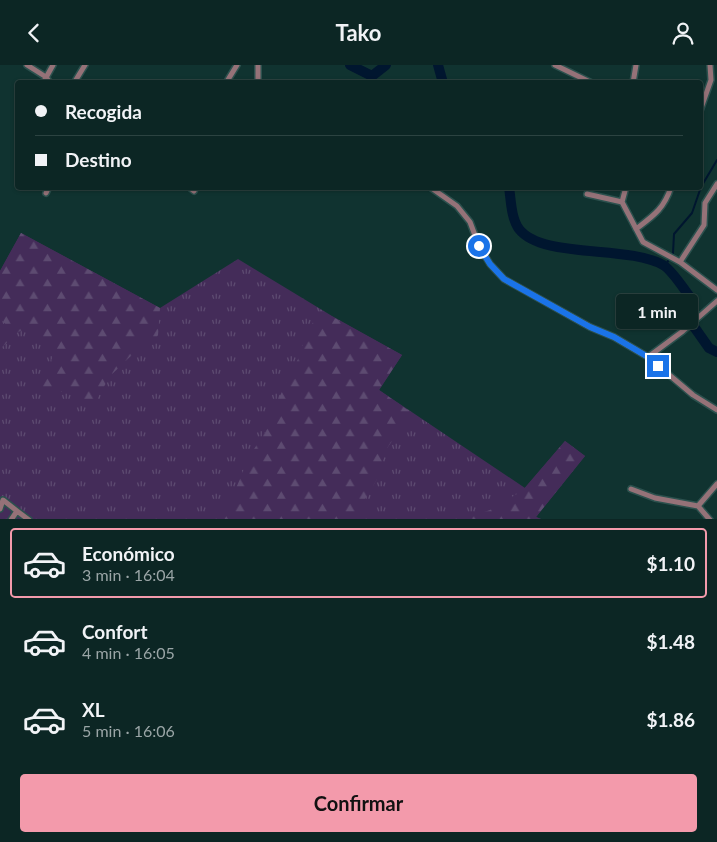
<!DOCTYPE html>
<html lang="es">
<meta charset="utf-8">
<style>
body{margin:0;font-family:Lato,sans-serif;background:#1a3231;color:#f1f3f6;height:100vh;display:flex;flex-direction:column;font-size:19px;white-space:nowrap}
*{box-sizing:border-box;margin:0}
p{font-size:16px;color:#9aa5a6}
.icon{flex:none;width:28px;height:28px;fill:none;stroke:currentColor;stroke-width:2;stroke-linecap:round;stroke-linejoin:round}
.map{position:relative;height:454px;overflow:hidden}
.drawer{display:flex;flex-direction:column;background:#0c2624;flex:1}
.drawer>*{flex:none}
.hud{position:absolute;left:15px;top:15px;width:688px;height:110px;border-radius:5px;box-shadow:0 1px 4px #0004,0 0 0 1px #2c4341;display:grid;align-content:center;height:110px;padding:0 20px;background:#0c2624}
.end{position:absolute;width:22px;height:22px;margin:-11px;border:6px solid #1a73e8;background:#fff;box-shadow:0 0 0 2px #fff}
.from{border-radius:50%}
.bubble{position:absolute;height:35px;border-radius:5px;background:#0c2624;box-shadow:0 1px 4px #0004,0 0 0 1px #2c4341;font-size:16px;font-weight:700;line-height:35px;text-align:center}
.hud b{display:flex;align-items:center;gap:18px;height:48px;font-size:19px}
.hud b+b{border-top:1px solid #2c4341}
.hud i{width:12px;height:12px;background:#f1f3f6}
ul{padding:9px 0 0;list-style:none}
li{display:flex;align-items:center;gap:15px;height:70px;margin:0 10px 8px;padding:0 10px;border:2px solid transparent;border-radius:5px}
li div{flex:1}
li b{display:block;font-size:19px}
li em{font-style:normal;font-weight:700}
li.selected{border-color:#f39aab}
li>.icon{width:45px;height:45px;stroke-width:1.5}
.button{display:flex;gap:10px;margin-top:auto;padding:10px 20px}
.button a{flex:1;height:58px;border-radius:5px;background:#f39aab;color:#111;font-size:20px;font-weight:700;line-height:58px;text-align:center}
header{display:flex;justify-content:space-between;align-items:center;height:65px;padding:0 20px;background:#0c2624;font-size:22px;font-weight:700}
.map>svg:first-child{display:block}
.grass{fill:url(#grass-tufts)}
.forest{fill:url(#forest-firs)}
.lines{fill:none;stroke-linecap:round;stroke-linejoin:round}
.stream{stroke:#00162f;stroke-width:2}
.river{stroke:#00162f;stroke-width:10}
.street-casing{stroke:#2c514e;stroke-width:8}
.street{stroke:#957278;stroke-width:5}
.route{stroke:#1a73e8;stroke-width:6}
</style>
<header><svg class="icon" aria-label="back" viewBox="0 0 24 24"><path d="M15 5l-7 7 7 7"/></svg>Tako<svg class="icon" aria-label="person" viewBox="0 0 24 24"><circle cx="12" cy="8" r="4"/><path d="M4 21q1-7 8-7t8 7"/></svg></header>
<div class="map">
<svg width="717" height="455" viewBox="0 0 717 455">
<defs>
<pattern id="grass-tufts" width="24" height="20" patternUnits="userSpaceOnUse" patternTransform="scale(1.25)"><rect width="24" height="20" fill="#442c59"/><path d="M3 7l-1-3M5 7V3M7 7l1-3M15 17l-1-3M17 17v-4M19 17l1-3" fill="none" stroke="#5d4b71"/></pattern>
<pattern id="forest-firs" width="22" height="20" patternUnits="userSpaceOnUse" patternTransform="scale(1.25)"><rect width="22" height="20" fill="#442c59"/><path d="M5 1l3.5 6h-7zM16 11l3.5 6h-7z" fill="#5d4b71"/></pattern>
</defs>
<rect width="100%" height="100%" fill="#103330"/>
<!-- grass -->
<path class="grass" d="M21,168l139,75 78,-49 94,57 70,39 -23,35 146,98 40,-47 20,15 -49,61 5,2 -541,1v-249z"/>
<!-- forest -->
<path class="forest" d="M21,168l139,75 -2,27 -3,5 -6,1 -4,-3 -5,-1 -6,16 -24,23 -13,23 -10,3c-8,-3 -16,-9 -24,-10 -10,-1 -16,6 -24,-2l7,-22 11,-17 -13,-11 -21,-10 -5,2 -18,17v-4l10,-17 -10,-9v-48z
M320,245l82,45 -23,35 33,23 -27,38 -8,28 -24,40h-135l14,-21 17,-41 16,-25 11,-28 23,-47 6,-21z
M565,376l20,15 -49,61 5,2h-77l26,-9 32,-19z"/>
<g class="lines">
<!-- stream -->
<path class="stream" d="M665,201l8,-13 1,-19 18,-21 9,-26 16,-27"/>
<!-- river -->
<path class="river" d="M350,0l22,11 14,-11
M438,0l5,18
M509,122c2,13 2,31 10,42 23,30 109,16 144,36 9,5 20,23 27,32v24l19,27 8,4"/>
<defs>
<path id="street" d="M27,0l19,12 4,6
M258,0v18
M555,0l37,18
M43,18l10,-18
M74,18l11,-18
M226,18l11,-18
M633,18l3,-18
M700,46l11,-31 -1,-15
M189,122l5,4 2,-4
M430,122l27,19 13,16 9,24 11,18 14,15 86,48 24,10 34,20 45,38 24,15
M626,122l-4,15 21,40 37,20 37,28
M46,128l3,-6
M587,129l35,8
M636,164c17,-13 28,-20 35,-42
M680,197l24,-37 1,-22 12,-19
M648,292l35,-26 34,-30
M631,424l24,9 43,8 12,14
M698,441l19,-22
M0,444l3,-9 14,11
M11,455l6,-9 12,9"/>
</defs>
<!-- street casing -->
<use href="#street" class="street-casing"/>
<!-- street -->
<use href="#street" class="street"/>
</g>
<g class="lines">
<!-- route -->
<path class="route" d="M479,181l11,18 14,15 86,48 24,10 34,20 10,9"/>
</g>
</svg>
<i class="end from" style="left:479px;top:181px"></i>
<i class="end" style="left:658px;top:301px"></i>
<div class="bubble" style="left:616px;top:229px;width:82px">1 min</div>
<div class="hud">
<b><i class="from"></i>Recogida</b>
<b><i></i>Destino</b>
</div>
</div>
<section class="drawer">
<ul>
<li class="selected"><svg class="icon" aria-label="car" viewBox="0 0 24 24"><path d="M5 17H2v-5l4-1 3-4h7l3 4 3 1v5h-3M9 17h6M6 11h13"/><circle cx="7" cy="17" r="2"/><circle cx="17" cy="17" r="2"/></svg><div><b>Económico</b><p>3 min · 16:04</p></div><em>$1.10</em></li>
<li><svg class="icon" aria-label="car" viewBox="0 0 24 24"><path d="M5 17H2v-5l4-1 3-4h7l3 4 3 1v5h-3M9 17h6M6 11h13"/><circle cx="7" cy="17" r="2"/><circle cx="17" cy="17" r="2"/></svg><div><b>Confort</b><p>4 min · 16:05</p></div><em>$1.48</em></li>
<li><svg class="icon" aria-label="car" viewBox="0 0 24 24"><path d="M5 17H2v-5l4-1 3-4h7l3 4 3 1v5h-3M9 17h6M6 11h13"/><circle cx="7" cy="17" r="2"/><circle cx="17" cy="17" r="2"/></svg><div><b>XL</b><p>5 min · 16:06</p></div><em>$1.86</em></li>
</ul>
<div class="button"><a>Confirmar</a></div>
</section>
